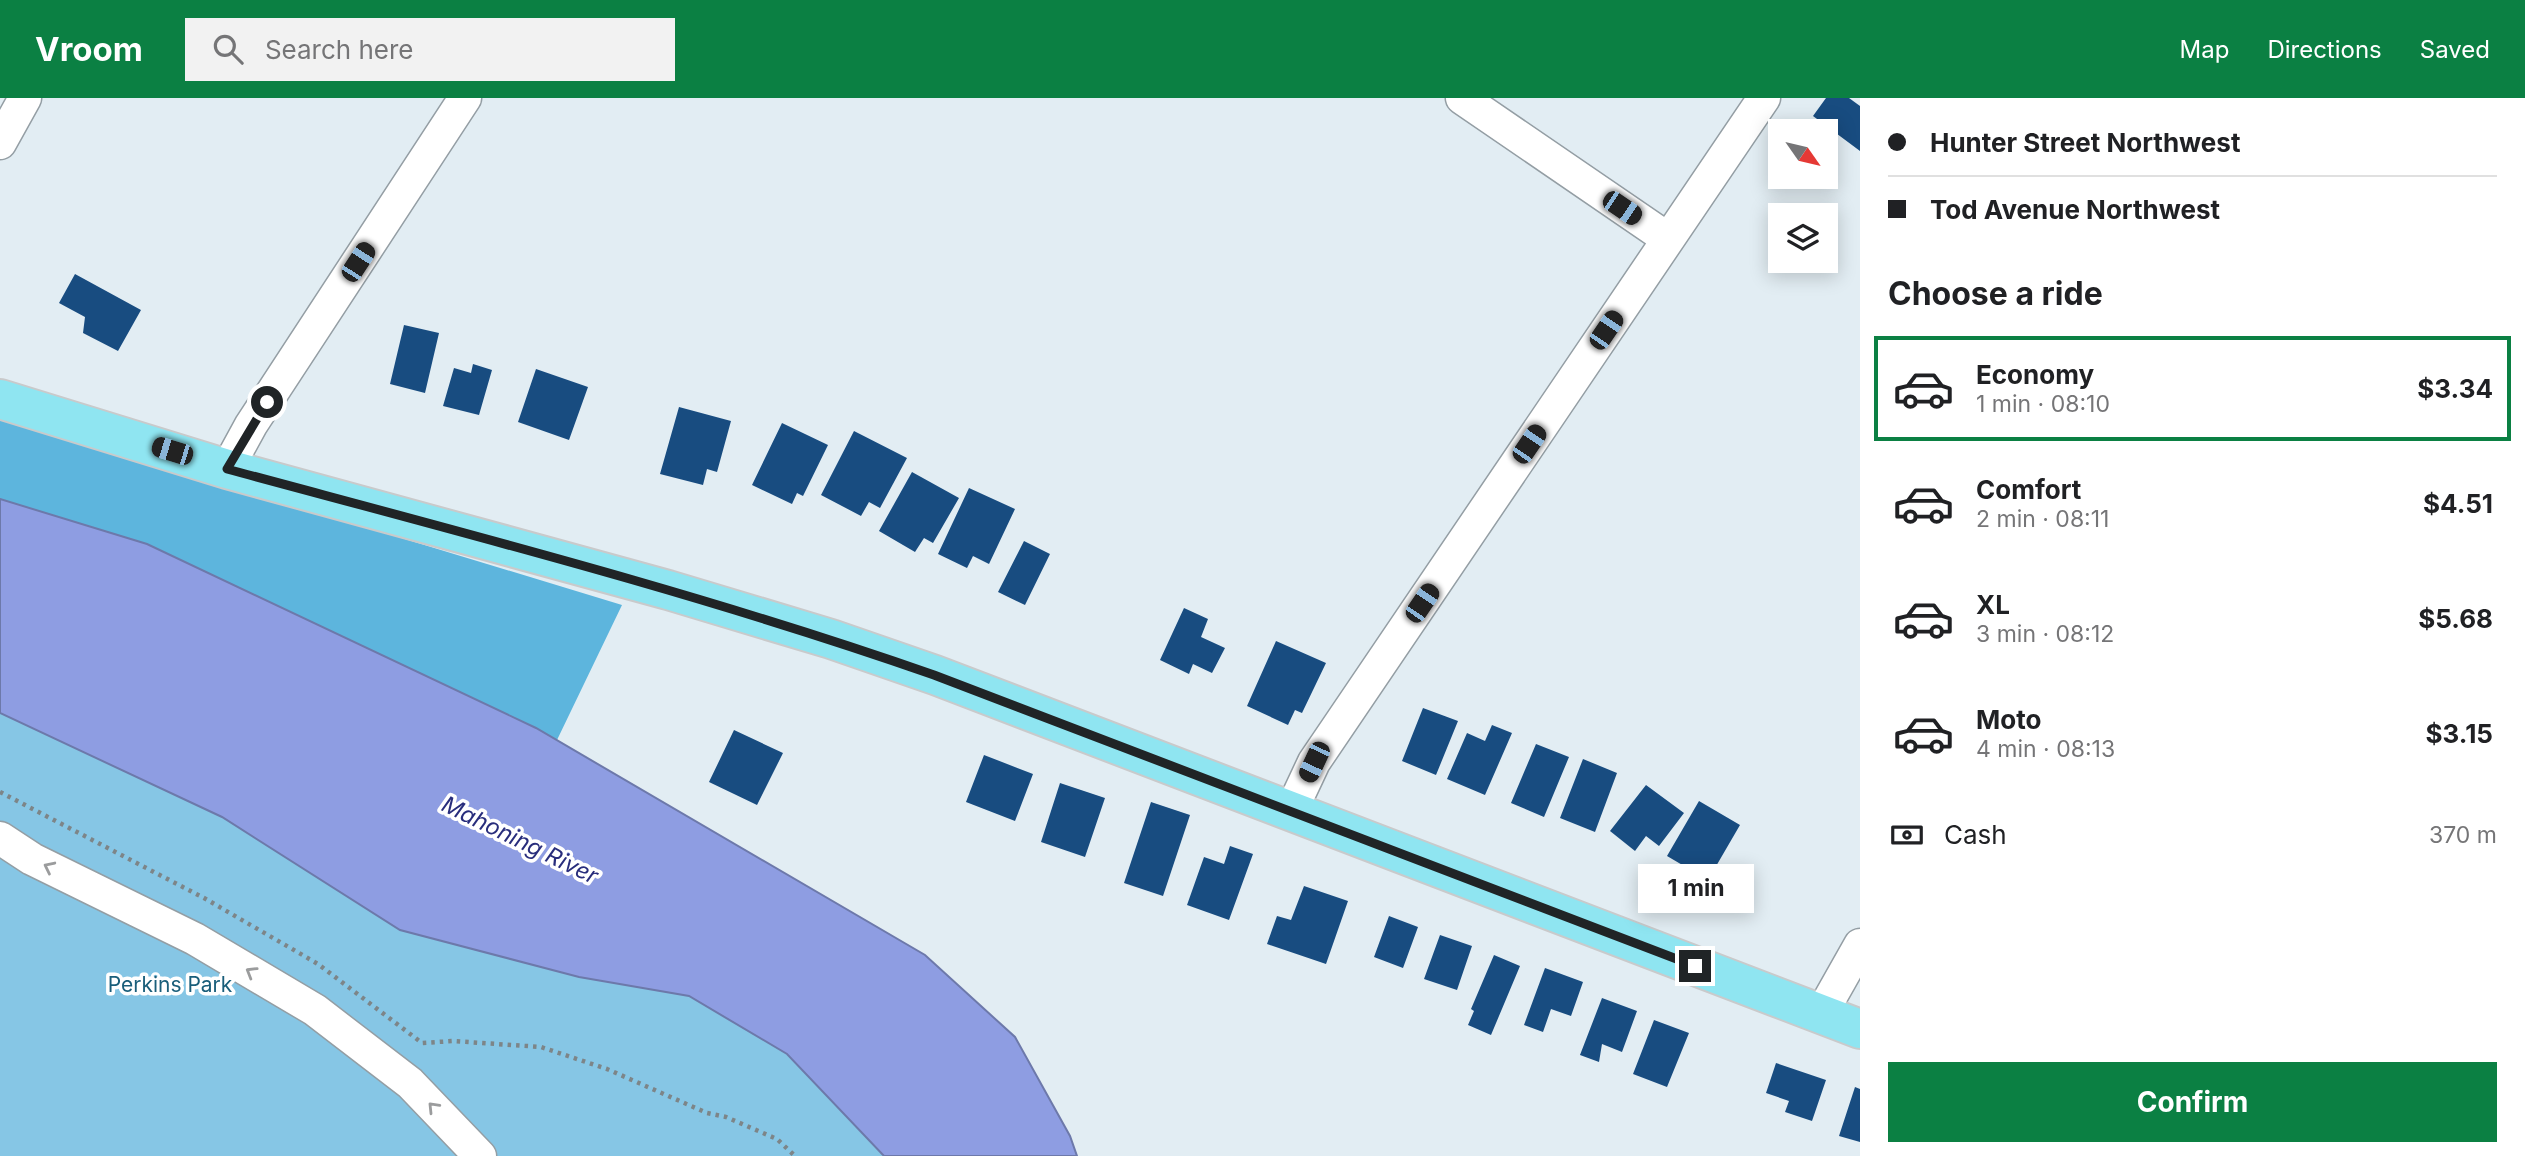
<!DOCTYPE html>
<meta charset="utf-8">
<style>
body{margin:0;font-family:Inter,sans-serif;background:#f2f2f2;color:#202124;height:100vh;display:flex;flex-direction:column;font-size:26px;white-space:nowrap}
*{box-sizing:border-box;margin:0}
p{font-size:23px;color:#757577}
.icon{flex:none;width:38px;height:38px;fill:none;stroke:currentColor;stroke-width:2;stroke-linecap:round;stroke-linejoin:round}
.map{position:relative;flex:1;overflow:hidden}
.sheet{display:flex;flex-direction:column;background:#fff;width:665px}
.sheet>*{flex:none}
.hud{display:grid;align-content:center;height:154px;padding:0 28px;background:#fff}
.needle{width:46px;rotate:124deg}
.controls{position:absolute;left:1768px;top:21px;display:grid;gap:14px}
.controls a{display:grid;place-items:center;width:70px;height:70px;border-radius:0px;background:#fff;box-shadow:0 4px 18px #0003;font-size:35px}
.end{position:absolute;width:32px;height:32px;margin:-16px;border:9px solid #202426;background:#fff;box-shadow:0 0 0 4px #fff}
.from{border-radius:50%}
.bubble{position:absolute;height:49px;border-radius:0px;background:#fff;box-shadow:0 4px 18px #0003;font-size:23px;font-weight:700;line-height:49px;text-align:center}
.car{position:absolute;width:21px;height:42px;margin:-21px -10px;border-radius:9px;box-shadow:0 0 5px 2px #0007;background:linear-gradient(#222 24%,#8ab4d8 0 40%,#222 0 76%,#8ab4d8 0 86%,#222 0)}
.hud b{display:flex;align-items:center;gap:24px;height:66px;font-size:26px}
.hud b+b{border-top:2px solid #e0e0e0}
.hud i{width:18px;height:18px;background:#202124}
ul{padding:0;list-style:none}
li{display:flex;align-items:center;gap:21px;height:105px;margin:0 14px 10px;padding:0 14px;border:4px solid transparent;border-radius:0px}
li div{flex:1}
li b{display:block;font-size:26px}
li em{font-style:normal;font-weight:700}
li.current{border-color:#0b8043}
li>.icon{width:63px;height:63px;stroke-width:1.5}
h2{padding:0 28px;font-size:32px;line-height:84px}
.pay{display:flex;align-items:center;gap:18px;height:77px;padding:0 28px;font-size:26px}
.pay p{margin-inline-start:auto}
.button{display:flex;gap:14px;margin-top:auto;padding:14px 28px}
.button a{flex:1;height:80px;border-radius:0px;background:#0b8043;color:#fff;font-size:28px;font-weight:700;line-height:80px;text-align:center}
header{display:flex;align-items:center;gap:42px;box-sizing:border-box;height:98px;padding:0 35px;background:#0b8043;color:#fff}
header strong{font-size:33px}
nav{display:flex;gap:38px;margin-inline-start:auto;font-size:24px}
.search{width:490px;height:63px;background:#f2f2f2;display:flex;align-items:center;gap:18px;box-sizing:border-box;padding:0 24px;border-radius:0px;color:#757577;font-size:26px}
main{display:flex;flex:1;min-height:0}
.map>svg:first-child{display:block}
.green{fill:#86c6e5}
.forest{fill:#5db5dd}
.water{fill:#8e9de2;stroke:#6d79aa;stroke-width:2}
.building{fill:#184c80}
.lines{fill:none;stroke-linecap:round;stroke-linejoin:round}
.minor-casing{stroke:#949ea4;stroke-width:35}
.major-casing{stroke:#c9cacb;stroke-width:42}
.path{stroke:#7d8588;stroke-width:4.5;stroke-dasharray:3.5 5;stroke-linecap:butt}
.minor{stroke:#fff;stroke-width:32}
.major{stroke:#8fe5f1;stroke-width:38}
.oneway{stroke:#9b9c9d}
.route{stroke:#202426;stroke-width:9}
.labels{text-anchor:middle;stroke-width:7;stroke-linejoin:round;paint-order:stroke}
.park-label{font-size:21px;fill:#1a5e7a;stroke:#fff}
.water-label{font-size:23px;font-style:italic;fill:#282d7c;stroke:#fff}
</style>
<header>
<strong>Vroom</strong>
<div class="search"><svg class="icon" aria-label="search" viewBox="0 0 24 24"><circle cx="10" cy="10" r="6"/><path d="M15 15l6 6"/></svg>Search here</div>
<nav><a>Map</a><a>Directions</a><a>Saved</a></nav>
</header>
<main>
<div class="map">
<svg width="1860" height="1058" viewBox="0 0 1860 1058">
<rect width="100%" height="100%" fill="#e2edf3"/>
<!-- green -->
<path class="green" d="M0,615l222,104 178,113 179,47 110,19 98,58 97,102h-884z"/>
<!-- forest -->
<path class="forest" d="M0,318l622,189 -65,135 -410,-196 -147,-45z"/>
<!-- water -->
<path class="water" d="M0,401l147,45 389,184 389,227 90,82 55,99 7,20h-193l-97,-102 -98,-58 -110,-19 -179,-47 -178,-113 -222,-104z"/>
<!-- building -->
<path class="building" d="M1826,0h23l11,8v45l-47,-35z
M75,176l66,36 -23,41 -35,-18 2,-16 -26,-14z
M404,227l35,8 -14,60 -35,-9z
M473,266l19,6 -13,45 -36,-9 11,-38 17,5z
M536,271l52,18 -19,53 -51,-18z
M679,309l52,14 -14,51 -10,-3 -4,16 -43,-11z
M782,325l46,22 -25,51 -6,-3 -5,11 -40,-19z
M854,333l53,27 -27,50 -11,-6 -8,14 -40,-21z
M912,374l47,26 -26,45 -9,-5 -9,14 -36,-21z
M969,390l46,21 -26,55 -16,-8 -6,12 -29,-14z
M1024,443l26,13 -25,51 -27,-13z
M1184,510l24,11 -7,18 24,11 -13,25 -19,-9 -4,10 -29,-14z
M1276,543l50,22 -24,50 -7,-3 -7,15 -41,-19z
M1423,610l35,13 -22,54 -34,-14z
M1492,627l20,8 -27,62 -38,-16 20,-46 18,8z
M734,632l49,23 -26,52 -48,-23z
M1536,646l33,13 -25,60 -33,-14z
M984,657l49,19 -18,47 -49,-19z
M1583,661l34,14 -22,59 -35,-14z
M1060,685l45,15 -20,59 -44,-15z
M1646,687l38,28 -25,33 -13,-10 -11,15 -25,-20z
M1699,703l41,24 -32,55 -41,-24z
M1151,704l39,13 -27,81 -39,-13z
M1230,748l23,8 -24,66 -42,-15 17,-48 20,7z
M1304,788l44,15 -22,63 -59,-20 10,-28 14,4z
M1389,818l29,11 -15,41 -29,-11z
M1440,837l32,11 -15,44 -33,-11z
M1494,857l26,11 -29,69 -23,-10 6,-14 -3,-2z
M1545,870l38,14 -12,34 -20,-7 -8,23 -19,-7z
M1602,900l35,13 -15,41 -20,-8 -3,18 -19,-7z
M1654,922l35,13 -22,54 -34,-13z
M1776,965l50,17 -14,41 -27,-9 4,-11 -23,-8z
M1855,989l5,2v53l-21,-6z"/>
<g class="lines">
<defs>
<path id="minor" d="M1462,0l206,141
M0,45l25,-45
M227,371l24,-44 214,-327
M1291,713l23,-49 450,-664
M0,740l32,21 163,80 120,71 95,73 70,73
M1821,916l39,-69"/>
<path id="major" d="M0,301l227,70 441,121 163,49 104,36 925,354"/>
</defs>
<!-- minor casing -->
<use href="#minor" class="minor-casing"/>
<!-- major casing -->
<use href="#major" class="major-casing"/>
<!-- path -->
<path class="path" d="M0,694l204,106 114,66 104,79 31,-2 88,6 66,22 100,44 19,4 51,22 18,17"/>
<!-- minor -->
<use href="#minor" class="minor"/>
<!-- major -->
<use href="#major" class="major"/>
</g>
<!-- one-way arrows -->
<defs><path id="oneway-chevron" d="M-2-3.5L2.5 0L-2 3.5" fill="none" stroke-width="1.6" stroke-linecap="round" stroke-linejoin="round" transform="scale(1.75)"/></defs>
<g class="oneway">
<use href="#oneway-chevron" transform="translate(49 769) rotate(-154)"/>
<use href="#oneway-chevron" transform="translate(251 874) rotate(-149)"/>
<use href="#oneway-chevron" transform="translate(433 1009) rotate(-134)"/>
</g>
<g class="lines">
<!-- route -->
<path class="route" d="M267,304l-40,67c237,64 476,125 707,206l761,291"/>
</g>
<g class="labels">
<!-- park labels -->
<g class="park-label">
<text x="170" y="894">Perkins Park</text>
</g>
<!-- water labels -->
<g class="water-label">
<text transform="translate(520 742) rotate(26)" y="8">Mahoning River</text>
</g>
</g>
</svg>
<div class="controls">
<a><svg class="needle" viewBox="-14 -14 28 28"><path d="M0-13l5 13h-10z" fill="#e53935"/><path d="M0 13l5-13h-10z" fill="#757577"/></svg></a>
<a><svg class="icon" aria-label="layers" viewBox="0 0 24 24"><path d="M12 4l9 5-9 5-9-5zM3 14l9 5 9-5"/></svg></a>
</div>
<i class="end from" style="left:267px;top:304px"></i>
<i class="end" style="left:1695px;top:868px"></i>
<div class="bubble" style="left:1638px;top:766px;width:116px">1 min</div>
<i class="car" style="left:1622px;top:110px;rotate:124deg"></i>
<i class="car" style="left:358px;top:164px;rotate:33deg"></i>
<i class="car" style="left:1606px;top:232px;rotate:34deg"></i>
<i class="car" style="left:1529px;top:346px;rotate:34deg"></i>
<i class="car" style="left:172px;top:353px;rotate:287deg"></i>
<i class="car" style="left:1422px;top:505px;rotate:34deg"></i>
<i class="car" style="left:1314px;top:664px;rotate:205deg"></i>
</div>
<section class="sheet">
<div class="hud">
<b><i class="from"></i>Hunter Street Northwest</b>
<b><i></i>Tod Avenue Northwest</b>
</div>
<h2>Choose a ride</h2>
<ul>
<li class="current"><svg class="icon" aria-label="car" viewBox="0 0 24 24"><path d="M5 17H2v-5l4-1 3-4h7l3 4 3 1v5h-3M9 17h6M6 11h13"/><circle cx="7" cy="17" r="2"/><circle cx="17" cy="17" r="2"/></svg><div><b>Economy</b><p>1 min · 08:10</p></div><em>$3.34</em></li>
<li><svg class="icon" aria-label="car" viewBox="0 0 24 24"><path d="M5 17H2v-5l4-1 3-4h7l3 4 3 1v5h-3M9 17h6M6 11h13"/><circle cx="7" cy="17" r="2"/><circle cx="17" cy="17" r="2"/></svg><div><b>Comfort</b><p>2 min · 08:11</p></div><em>$4.51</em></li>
<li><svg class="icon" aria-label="car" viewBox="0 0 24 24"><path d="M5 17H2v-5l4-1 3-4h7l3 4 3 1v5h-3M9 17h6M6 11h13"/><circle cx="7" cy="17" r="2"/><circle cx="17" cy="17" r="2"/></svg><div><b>XL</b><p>3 min · 08:12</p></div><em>$5.68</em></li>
<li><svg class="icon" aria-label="car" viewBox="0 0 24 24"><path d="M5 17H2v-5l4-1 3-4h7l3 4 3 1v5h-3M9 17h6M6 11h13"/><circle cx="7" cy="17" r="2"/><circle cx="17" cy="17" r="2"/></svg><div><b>Moto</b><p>4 min · 08:13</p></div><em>$3.15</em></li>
</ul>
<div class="pay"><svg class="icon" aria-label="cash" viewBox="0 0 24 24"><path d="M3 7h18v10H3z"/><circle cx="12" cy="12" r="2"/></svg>Cash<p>370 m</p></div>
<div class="button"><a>Confirm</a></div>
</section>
</main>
